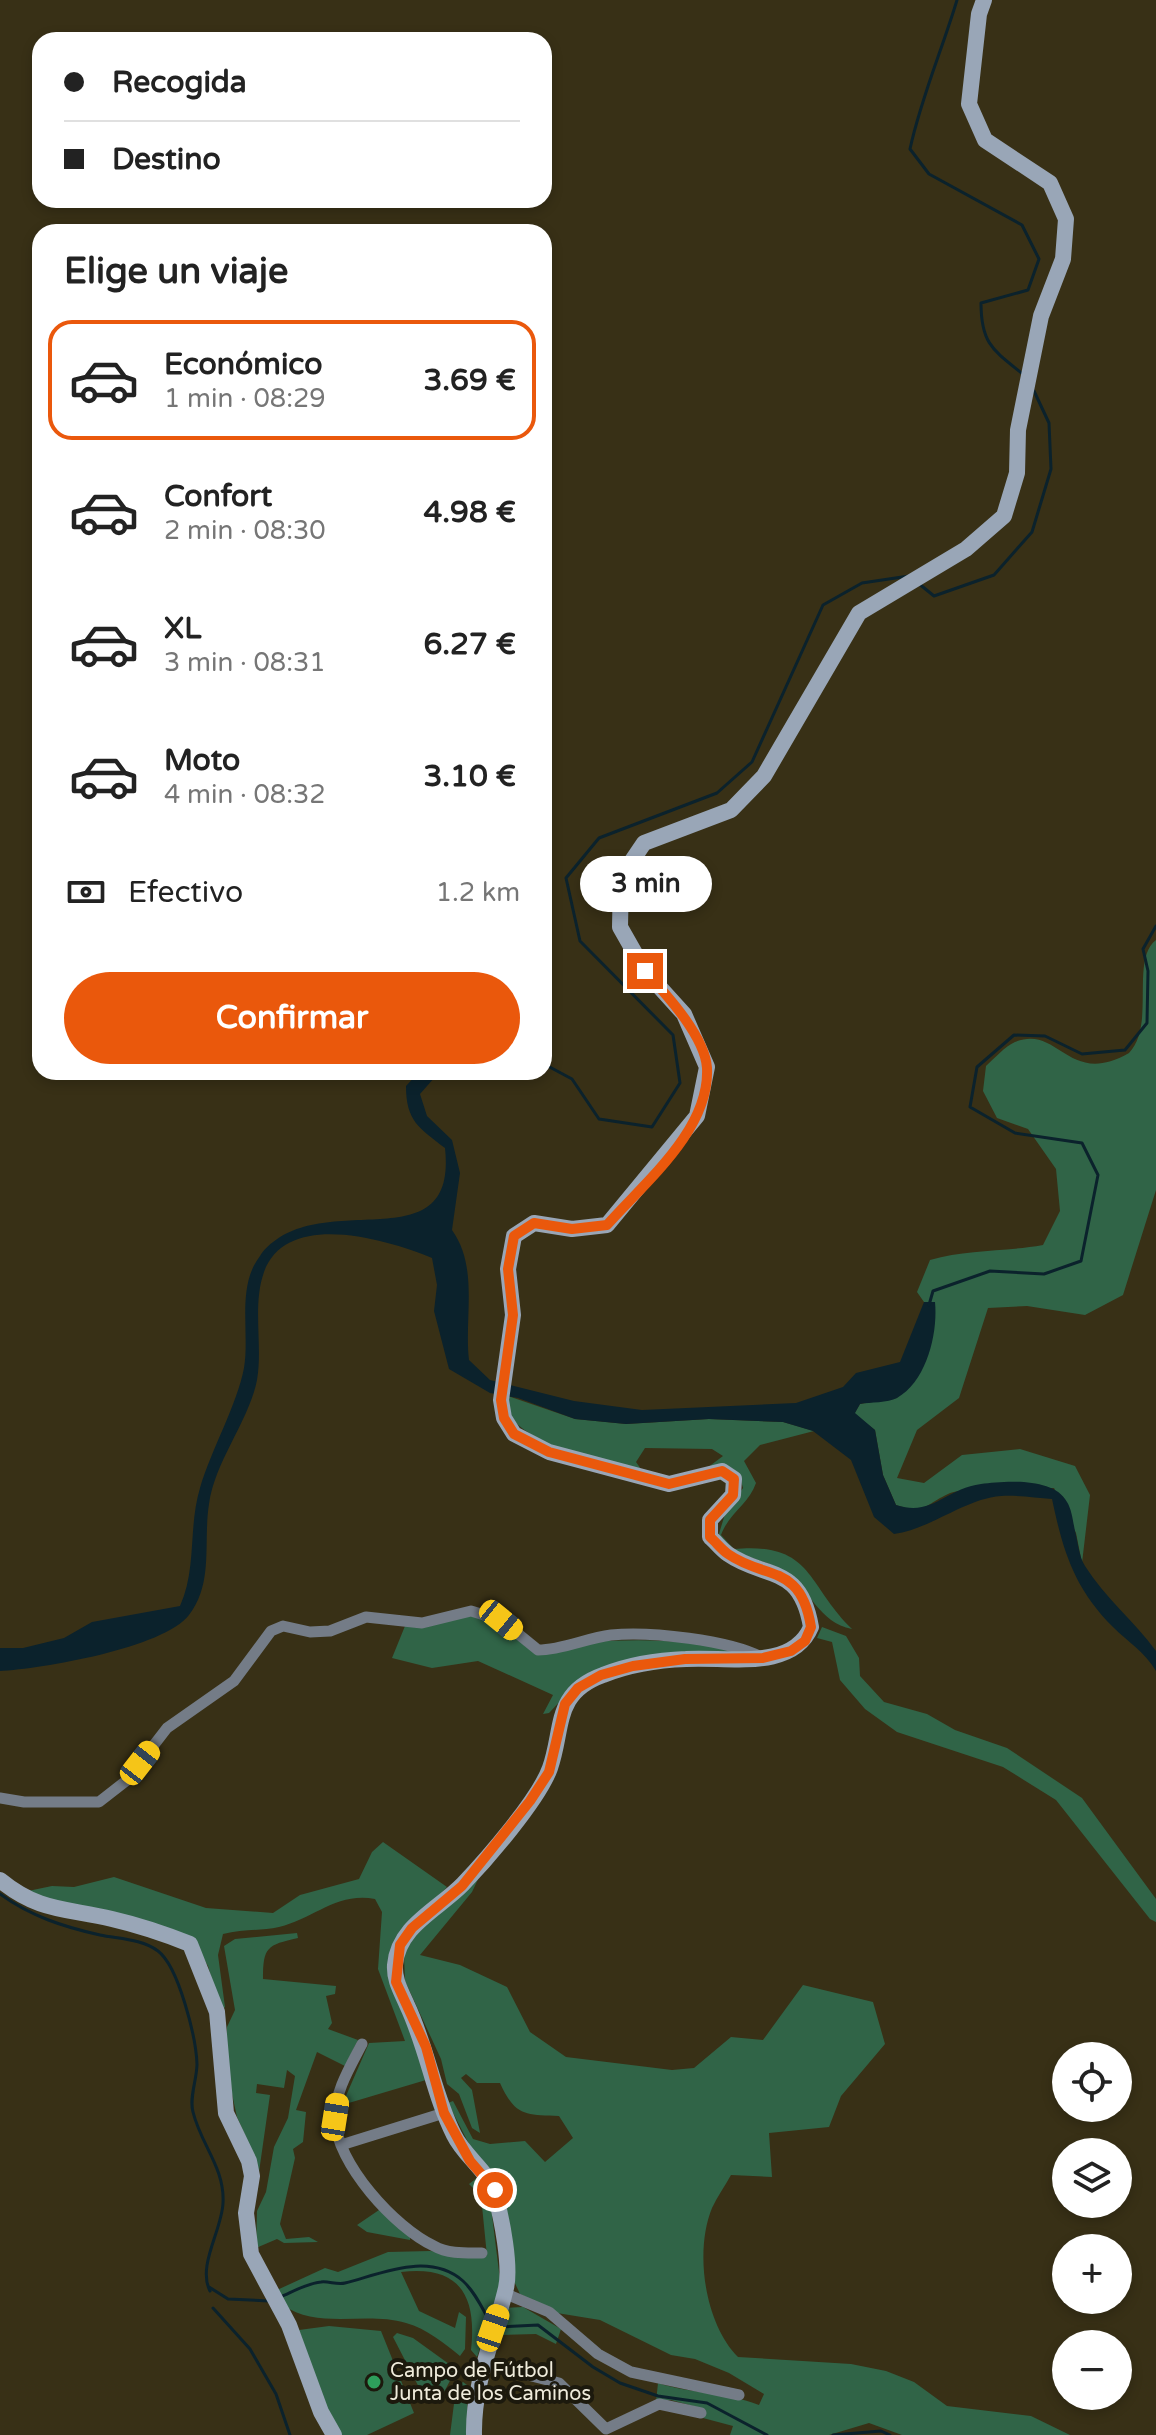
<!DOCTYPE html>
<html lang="es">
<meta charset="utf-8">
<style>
body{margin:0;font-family:"Varela Round",sans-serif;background:#f2f2f2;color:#222;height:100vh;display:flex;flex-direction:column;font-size:30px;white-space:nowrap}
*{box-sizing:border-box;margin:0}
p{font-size:26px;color:#767676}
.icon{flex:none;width:44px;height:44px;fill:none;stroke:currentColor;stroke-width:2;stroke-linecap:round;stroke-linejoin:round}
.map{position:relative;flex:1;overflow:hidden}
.drawer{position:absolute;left:32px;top:224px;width:520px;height:856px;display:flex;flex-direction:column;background:#fff;border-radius:24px;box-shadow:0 4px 12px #0003}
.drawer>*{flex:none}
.banner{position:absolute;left:32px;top:32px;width:520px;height:176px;border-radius:24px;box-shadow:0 4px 12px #0003;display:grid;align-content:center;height:176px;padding:0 32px;background:#fff}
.fabs{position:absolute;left:1052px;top:2042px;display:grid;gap:16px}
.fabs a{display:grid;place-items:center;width:80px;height:80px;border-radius:50%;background:#fff;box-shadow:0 4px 12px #0003;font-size:40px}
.end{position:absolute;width:36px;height:36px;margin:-18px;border:10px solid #ea580c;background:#fff;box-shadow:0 0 0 4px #fff}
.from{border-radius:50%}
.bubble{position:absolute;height:56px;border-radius:28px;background:#fff;box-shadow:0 4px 12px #0003;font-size:26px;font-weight:700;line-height:56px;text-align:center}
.car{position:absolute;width:24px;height:48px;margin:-24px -12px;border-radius:10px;box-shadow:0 0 6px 2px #0007;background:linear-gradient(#f5c518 24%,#345 0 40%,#f5c518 0 76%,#345 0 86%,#f5c518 0)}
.banner b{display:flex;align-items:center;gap:28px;height:76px;font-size:30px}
.banner b+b{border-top:2px solid #e0e0e0}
.banner i{width:20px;height:20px;background:#222}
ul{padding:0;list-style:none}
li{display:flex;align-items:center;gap:24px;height:120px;margin:0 16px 12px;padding:0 16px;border:4px solid transparent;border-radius:24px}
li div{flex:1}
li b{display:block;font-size:30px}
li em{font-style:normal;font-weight:700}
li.current{border-color:#ea580c}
li>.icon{width:72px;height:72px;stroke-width:1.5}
h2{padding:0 32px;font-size:36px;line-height:96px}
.pay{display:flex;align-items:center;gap:20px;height:88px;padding:0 32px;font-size:30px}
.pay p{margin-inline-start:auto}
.primary-button{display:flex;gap:16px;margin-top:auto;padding:16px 32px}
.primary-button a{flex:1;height:92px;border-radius:48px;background:#ea580c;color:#fff;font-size:32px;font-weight:700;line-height:92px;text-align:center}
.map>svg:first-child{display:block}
.green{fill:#306447}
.water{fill:#0b222c}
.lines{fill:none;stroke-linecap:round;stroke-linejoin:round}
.stream{stroke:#0b222c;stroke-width:3}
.street{stroke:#747c87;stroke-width:11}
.secondary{stroke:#99a6b7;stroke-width:16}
.route{stroke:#ea580c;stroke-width:10}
.leisure-dot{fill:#2e9e5b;stroke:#1c190d;stroke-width:3}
.labels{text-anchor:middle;stroke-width:8;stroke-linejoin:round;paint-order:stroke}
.poi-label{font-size:20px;fill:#efebdb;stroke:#1c190d;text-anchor:start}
</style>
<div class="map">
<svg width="1156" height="2435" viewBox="0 0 1156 2435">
<rect width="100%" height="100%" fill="#383016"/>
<!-- green -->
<path class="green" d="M1156,940v250l-33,105 -38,20 -58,-9 -39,2 -29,90 -42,32 -20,48 27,5 38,-28 58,-6 55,17 15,29 -8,68 -6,-30 -22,-45c-22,1 -90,-2 -106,6 -24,11 -23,21 -52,11l-13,-30 -8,-45 -21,-16 6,-10 37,-6 38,-95 -11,-1 -7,-10 13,-32c37,-11 74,-8 113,-15l17,-34 -4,-42 -28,-40 -31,-11 -14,-27 3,-25c8,-7 19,-20 29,-24 44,-18 53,46 114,11 27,-28 1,-93 27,-113z
M508,1396l67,23 51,5 83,-5 74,3 31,9 -54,14 -16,16 12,22c-7,21 -27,30 -35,52l13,14c79,-7 72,35 118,80 -33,-6 -42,-40 -67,-57 -23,-15 -49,-13 -67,-35l7,-23 18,-26 -3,-11 -37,-6 20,-15 -11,-7 -67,-1 -9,14 7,10c-47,-10 -97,-20 -133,-54z
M466,1616c26,0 41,14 60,31 71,-6 146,-14 215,6l-160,26 -32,34 -6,1 10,-19 -75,-34 -46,7 -40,-10 13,-32z
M822,1627l24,9 13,22 1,18 24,26 43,12 28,16 52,18 75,50 74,101v23l-6,-3 -94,-119 -53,-33 -106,-35 -32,-23 -25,-29 -8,-38 -15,-4z
M383,1842l64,45 -56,62 35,131 -84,25 27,-62 36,-2 -27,-72 4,-57 -7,-13c-39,-7 -61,20 -96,28 -18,4 -37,2 -56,7l-5,21 7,52 -4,4 -13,-45 -12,-20 -138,-41 -30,-14 24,-5 22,1 40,-10 92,31 67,5 27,-18 59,-16 13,-27z
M482,1871l-10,21 -52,63 40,10 47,22 23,45 36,25 106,13 22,-2 37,-31 32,3 40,-55 70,17 12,42 -44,52 -12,31 -60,6 3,44 -41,-2c-6,11 -14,22 -19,33 -18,44 -7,116 26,149l113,7 35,7 28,11 33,24 84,10 39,19h-168l-33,-12 -40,12h-99l3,-9 -30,-8 1,-9 -33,-9 -15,2 2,-19c33,11 68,9 101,22l5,-11 -35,-21 -34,-14 -24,-4 -71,-35 -43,-7 -37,-19 -8,-17 -4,-57 -60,-117 5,-2 20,38 17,5 35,-3 20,21 28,-24 -14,-22c-34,-1 -44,0 -59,-33h-23l-11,-9 -5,4 11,12 8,43 -8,-5 -13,-34 -12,-10 -6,-25 -36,-78 -1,-25 7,-16z
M297,1933l1,5c-31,7 -35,9 -35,41l73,7 -1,8 -9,2 6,27 -4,6 30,11 -13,26 -28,-14 -21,58 10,2 -3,30 -10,7 2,9 -15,66 6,15 23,-2 9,5 -34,1 -7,-4 -21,9 1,-37 9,-19 8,-45 14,-29 7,-42 -8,-6 -3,18 -27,-4 -1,9 14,2 -16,112v-52l-17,-38 -5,-23 -6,-51 1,-16 8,-17 -11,-64 11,-7z
M478,2177l11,14 12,97 -24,69 -6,-7c6,-54 -11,-85 -70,-78l18,39 36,17 4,-16 7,5 -1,32 -5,7c-16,-13 -33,-27 -54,-33 -39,-12 -89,7 -123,-18l-6,-15 48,-22 13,4 50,-20 42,-1 57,5 -6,-60 -12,-12z
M379,2210l31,27v3l-43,-8 -10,-7z
M523,2307l38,22 -5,15 -20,-10 -36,1 5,-27z
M329,2326l52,5 33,82 -47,22h-28l-11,-21 -29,-84z
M397,2333l16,5 43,31 -16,31 -9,2 -6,-3 -32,-62z
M463,2382l4,3 1,50h-18l6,-47z"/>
<!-- water -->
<path class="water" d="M419,1072h39l-23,5 -15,17 7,22 25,24 8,33 -8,57c27,38 12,87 17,130l21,20 84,21 68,9 154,-7 47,-16 13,-14 44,-11 24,-60h11c3,31 -8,79 -38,96 -9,5 -27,4 -37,6l-5,9 20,17 8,45 13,30c37,12 48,-16 85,-21 24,-3 73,-7 86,18 5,8 6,20 8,29 3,11 4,26 10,35 20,32 49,55 71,85v20c-12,-20 -27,-28 -43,-44 -39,-39 -50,-76 -61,-128 -16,-1 -34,-4 -51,-3 -37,3 -70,33 -107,38l-20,-17 -23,-57 -38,-29 -30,-9 -74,-3 -83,5 -51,-5 -57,-21 -28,-5 -41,-24 -15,-58 3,-26 -5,-27c-44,-18 -145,-49 -168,14 -12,34 -1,73 -7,108 -8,41 -42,81 -48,124 -6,38 5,79 -20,111 -25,33 -148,54 -189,56v-23h23l41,-10 28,-16 88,-16c17,-38 8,-78 20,-118 11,-38 37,-83 44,-120 6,-36 -8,-81 16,-112 56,-75 198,13 185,-108 -26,-20 -39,-27 -39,-62z"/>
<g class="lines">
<!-- stream -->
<path class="stream" d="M957,0c-15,50 -36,98 -47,149l19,25 93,51 17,34 -11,31 -47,13c0,41 12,47 43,72
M918,583l16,13 60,-21 38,-43 19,-63 -2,-46 -15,-32
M544,1064l28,15 27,40 53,8 28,-44 -7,-48 -93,-94 -14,-63 33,-40 118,-45 35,-31 71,-157 39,-22 47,-7
M929,1305l4,-14 57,-20 54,3 37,-13 17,-86 -16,-32 -67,-10 -45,-26 7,-40 37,-32 31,1 37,18 43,-4 22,-27 1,-52 -5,-22 13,-23
M0,1894c30,22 64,33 100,41 19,4 42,4 58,16 21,16 38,87 39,113 0,15 -8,34 -4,48 8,33 32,56 30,91 -1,27 -26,63 -13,88
M209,2287l19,12 42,2
M280,2297c12,-5 28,-14 41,-15 8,-1 16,3 24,1 36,-9 84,-32 118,-2 12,11 19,27 27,41
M213,2308l37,41 26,45 14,41
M500,2327l38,-2 55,42 27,16 38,13 49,7 60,32
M833,2435l48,-4 9,4"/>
<!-- street -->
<path class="street" d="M0,1798l24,4h75l27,-21 41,-53 67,-47 37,-50 12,-5 27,6 20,-1 36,-14 56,6 49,-12 30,9 37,30c25,0 48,-12 73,-15 38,-4 119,5 152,23
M362,2044c-12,23 -28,49 -27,75 1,44 60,109 99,127 14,8 32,7 48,7
M341,2145l103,-32
M504,2293l45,19 49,42 33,18 108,23
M482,2363l77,20 47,46
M606,2429l53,-25 42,9"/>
<!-- secondary -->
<path class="secondary" d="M0,1880c39,32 66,28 112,39 26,6 53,15 78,25l27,68 9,101 23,48 3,15 -6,37 5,41 38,71 32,87 13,23
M474,2435c-1,-53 20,-96 32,-147 5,-22 -4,-69 -11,-94 -5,-21 -31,-38 -41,-59 -20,-39 -27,-88 -47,-130 -6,-14 -13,-25 -12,-40 3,-39 44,-56 68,-81 24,-25 76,-85 87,-116 14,-40 3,-75 53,-93 25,-10 56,-15 83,-16 40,-3 106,13 125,-32 -11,-64 -46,-47 -83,-73 -7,-5 -12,-12 -18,-17v-17l23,-25 1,-16 -12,-8 -53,13 -120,-32 -35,-18 -10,-16 -3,-18 12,-85 -5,-46 6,-33 20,-13 38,6 35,-4 90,-109 10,-49 -23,-53 -39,-43 -25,-44 1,-50 23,-34 87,-33 33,-34 95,-163 107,-64 38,-33 13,-43 1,-43 23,-114 22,-57 3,-40 -16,-36 -65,-43 -16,-36 10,-90 5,-14"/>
</g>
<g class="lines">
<!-- route -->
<path class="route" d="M495,2190l-25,-29 -26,-48 -18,-66 -30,-65 4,-37 12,-17 50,-42 68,-85 19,-29 16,-68 13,-16 23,-13 32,-9 52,-7 78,-1 28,-7 14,-10 6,-14c-10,-64 -46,-47 -83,-73 -7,-5 -12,-12 -18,-17v-17l23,-25 1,-16 -12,-8 -53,13 -120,-32 -35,-18 -10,-16 -3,-18 12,-85 -5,-46 6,-33 20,-13 38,6 35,-4c37,-42 103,-95 100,-157 -2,-32 -42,-75 -62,-97"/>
</g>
<!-- markers -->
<circle class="leisure-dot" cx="374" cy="2382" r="8"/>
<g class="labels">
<!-- poi labels -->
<g class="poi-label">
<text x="390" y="2377">Campo de Fútbol<tspan x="390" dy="23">Junta de los Caminos</tspan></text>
</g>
</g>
</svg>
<div class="fabs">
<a><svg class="icon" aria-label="locate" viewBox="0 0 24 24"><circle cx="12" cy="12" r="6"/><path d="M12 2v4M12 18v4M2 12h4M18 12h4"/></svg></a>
<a><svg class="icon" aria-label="layers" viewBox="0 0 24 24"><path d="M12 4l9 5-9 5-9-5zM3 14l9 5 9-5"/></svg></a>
<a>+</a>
<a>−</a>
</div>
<i class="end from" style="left:495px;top:2190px"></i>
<i class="end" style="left:645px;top:971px"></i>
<div class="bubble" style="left:580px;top:856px;width:132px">3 min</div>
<i class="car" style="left:501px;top:1620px;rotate:129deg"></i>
<i class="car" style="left:140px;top:1763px;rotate:38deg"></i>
<i class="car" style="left:335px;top:2117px;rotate:9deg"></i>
<i class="car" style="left:493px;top:2328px;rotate:19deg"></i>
<div class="banner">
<b><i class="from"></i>Recogida</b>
<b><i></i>Destino</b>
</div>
<section class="drawer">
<h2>Elige un viaje</h2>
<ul>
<li class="current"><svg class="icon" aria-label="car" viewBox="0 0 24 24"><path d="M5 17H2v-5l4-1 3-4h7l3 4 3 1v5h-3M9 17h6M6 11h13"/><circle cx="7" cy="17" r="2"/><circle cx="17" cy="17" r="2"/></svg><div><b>Económico</b><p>1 min · 08:29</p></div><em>3.69 €</em></li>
<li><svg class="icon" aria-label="car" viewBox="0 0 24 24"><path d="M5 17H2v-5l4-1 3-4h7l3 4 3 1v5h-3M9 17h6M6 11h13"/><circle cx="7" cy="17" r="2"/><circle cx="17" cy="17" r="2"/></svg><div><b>Confort</b><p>2 min · 08:30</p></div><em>4.98 €</em></li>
<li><svg class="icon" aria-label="car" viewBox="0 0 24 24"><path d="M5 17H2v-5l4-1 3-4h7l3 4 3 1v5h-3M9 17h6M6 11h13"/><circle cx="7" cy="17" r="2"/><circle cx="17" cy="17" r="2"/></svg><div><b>XL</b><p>3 min · 08:31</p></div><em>6.27 €</em></li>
<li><svg class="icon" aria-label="car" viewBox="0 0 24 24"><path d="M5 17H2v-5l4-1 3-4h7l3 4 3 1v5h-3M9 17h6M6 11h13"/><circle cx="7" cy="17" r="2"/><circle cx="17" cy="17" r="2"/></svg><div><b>Moto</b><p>4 min · 08:32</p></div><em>3.10 €</em></li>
</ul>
<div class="pay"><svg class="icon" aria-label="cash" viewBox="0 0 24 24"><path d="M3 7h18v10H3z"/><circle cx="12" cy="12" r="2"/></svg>Efectivo<p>1.2 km</p></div>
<div class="primary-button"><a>Confirmar</a></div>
</section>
</div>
